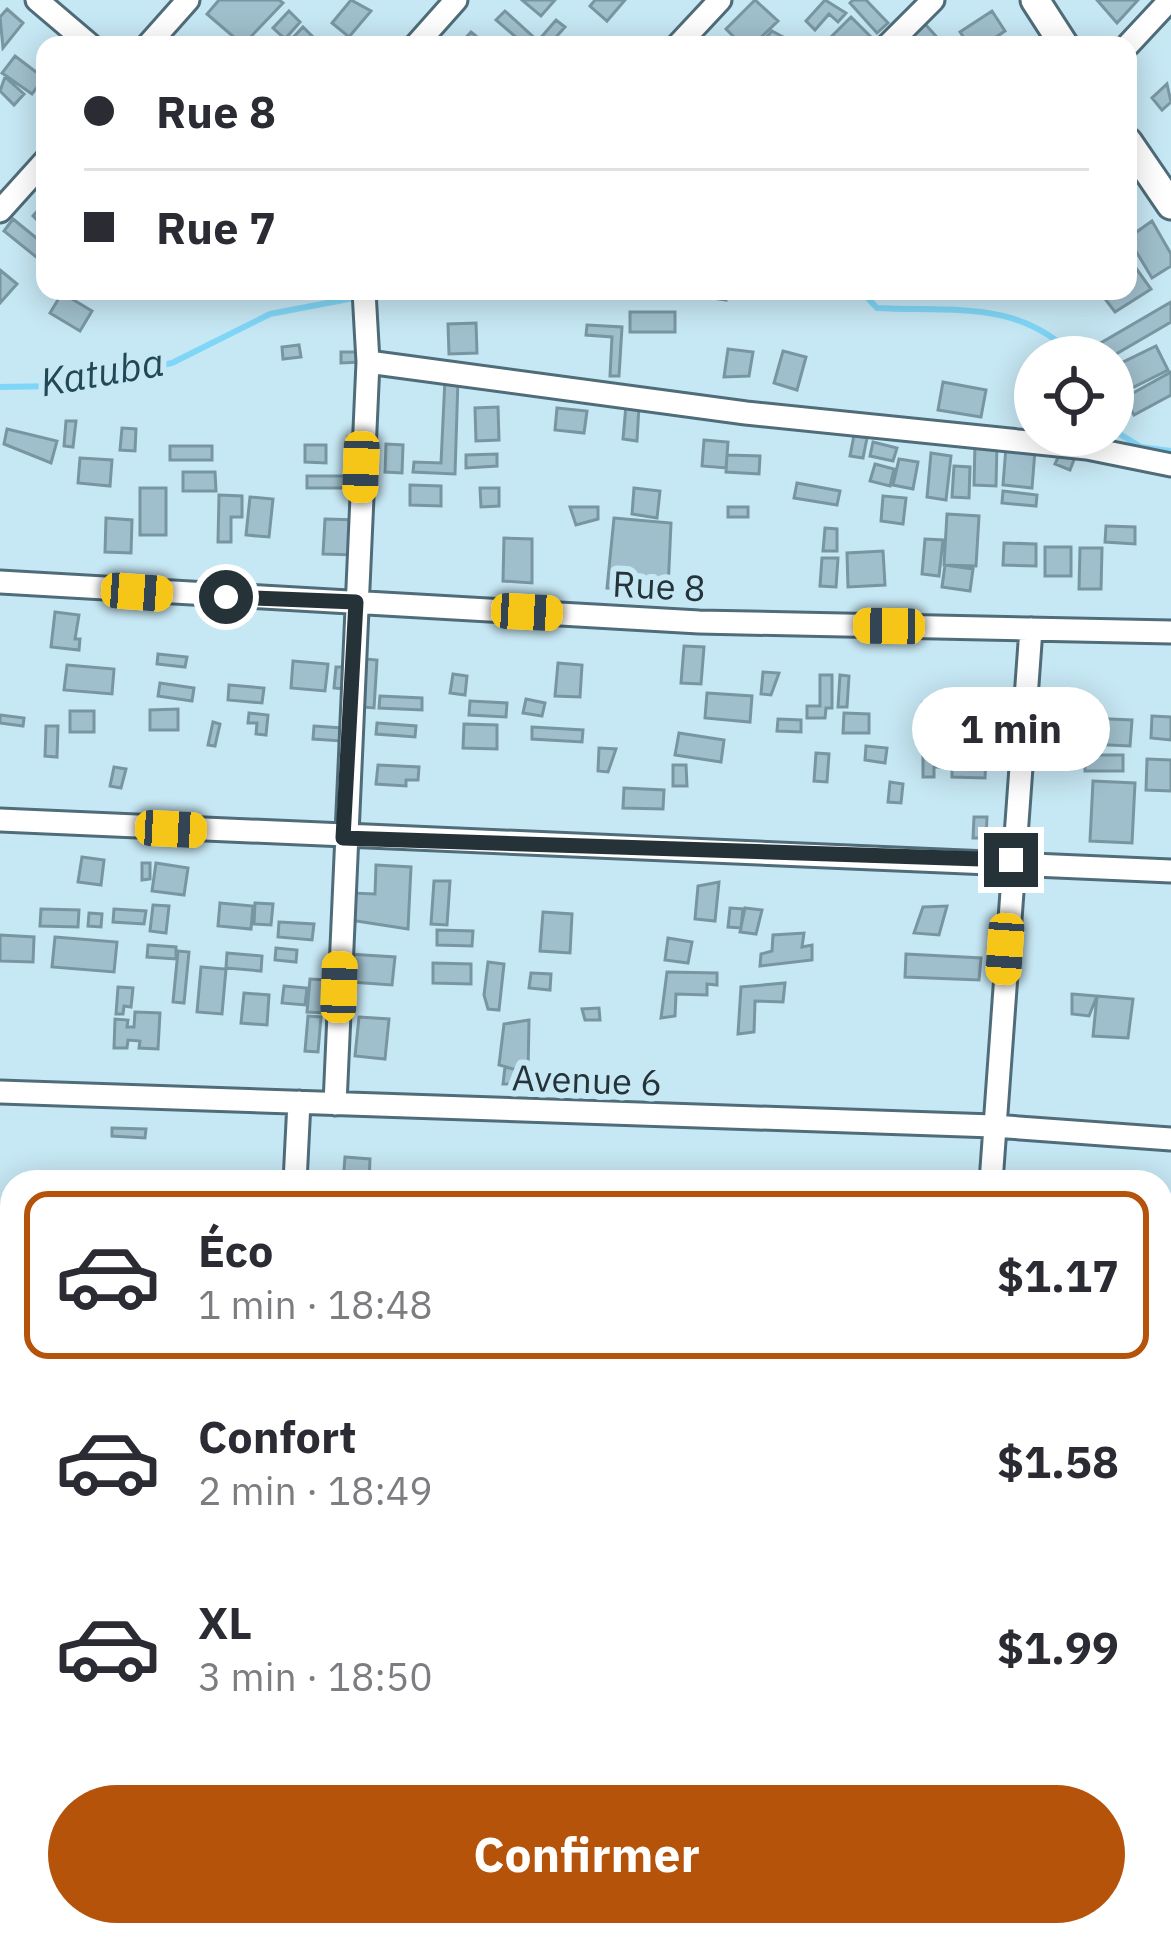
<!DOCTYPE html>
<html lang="fr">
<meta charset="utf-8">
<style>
body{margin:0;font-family:"IBM Plex Sans",sans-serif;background:#f7f7f7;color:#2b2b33;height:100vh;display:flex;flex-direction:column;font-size:45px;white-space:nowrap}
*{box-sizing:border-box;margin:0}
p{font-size:39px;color:#7c7c81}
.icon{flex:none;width:66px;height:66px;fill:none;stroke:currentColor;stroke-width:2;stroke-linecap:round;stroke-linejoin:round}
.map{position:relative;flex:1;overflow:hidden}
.panel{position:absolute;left:0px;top:1170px;width:1173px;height:777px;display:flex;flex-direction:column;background:#fff;border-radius:36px 36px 0 0;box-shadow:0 6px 30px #0003}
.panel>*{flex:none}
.top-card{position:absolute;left:36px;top:36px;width:1101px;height:264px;border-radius:24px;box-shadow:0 6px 30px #0003;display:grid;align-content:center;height:264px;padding:0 48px;background:#fff}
.buttons{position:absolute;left:1014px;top:336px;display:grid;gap:24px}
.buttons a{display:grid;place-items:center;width:120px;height:120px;border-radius:50%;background:#fff;box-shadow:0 6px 30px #0003;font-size:60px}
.end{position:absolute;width:54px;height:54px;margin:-27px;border:15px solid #253237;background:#fff;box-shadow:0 0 0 6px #fff}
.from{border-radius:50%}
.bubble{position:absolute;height:84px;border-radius:42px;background:#fff;box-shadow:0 6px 30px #0003;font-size:39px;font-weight:700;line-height:84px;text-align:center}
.car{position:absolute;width:36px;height:72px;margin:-36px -18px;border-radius:15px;box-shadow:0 0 9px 3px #0007;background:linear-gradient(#f5c518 24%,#345 0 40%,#f5c518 0 76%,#345 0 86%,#f5c518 0)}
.top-card b{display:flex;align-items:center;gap:42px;height:114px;font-size:45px}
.top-card b+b{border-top:3px solid #e1e1e2}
.top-card i{width:30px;height:30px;background:#2b2b33}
ul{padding:21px 0 0;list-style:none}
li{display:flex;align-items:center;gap:36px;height:168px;margin:0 24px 18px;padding:0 24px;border:6px solid transparent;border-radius:24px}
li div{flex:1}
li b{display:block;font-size:45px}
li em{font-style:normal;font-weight:700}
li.selected{border-color:#b45309}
li>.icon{width:108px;height:108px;stroke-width:1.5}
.cta{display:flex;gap:24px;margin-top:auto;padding:24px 48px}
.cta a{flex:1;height:138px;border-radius:72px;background:#b45309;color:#fff;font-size:48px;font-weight:700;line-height:138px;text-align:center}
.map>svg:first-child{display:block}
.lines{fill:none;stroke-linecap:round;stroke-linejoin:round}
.stream{stroke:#80d6f6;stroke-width:6}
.building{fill:#a0bfcc;stroke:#7896a2;stroke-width:3}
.street-casing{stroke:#4f6c78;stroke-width:27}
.secondary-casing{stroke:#4f6c78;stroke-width:33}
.street{stroke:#fff;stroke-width:21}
.secondary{stroke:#fff;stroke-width:27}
.route{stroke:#253237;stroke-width:15}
.labels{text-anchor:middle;stroke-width:12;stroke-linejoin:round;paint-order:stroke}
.street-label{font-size:36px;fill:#253237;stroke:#c6e7f4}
.water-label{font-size:39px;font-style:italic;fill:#214856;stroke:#c6e7f4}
</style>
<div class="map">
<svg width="1171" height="1946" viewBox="0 0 1171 1946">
<rect width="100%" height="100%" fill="#c6e7f4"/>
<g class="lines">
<!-- stream -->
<path class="stream" d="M861,291l16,17c75,4 142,-9 198,49
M372,295l36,-4
M0,387l57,-1 115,-23 98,-49 89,-17
M1113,430l28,17 30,4"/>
</g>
<!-- building -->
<path class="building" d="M219,0h60l4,3 -40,42 -36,-31z
M351,0l20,11 -22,26 -17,-14z
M522,0h33l-14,16z
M595,0h30l-18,21 -17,-15z
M755,0l23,21 -25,24h-11l-16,-16z
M825,0l21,13 -8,9 -9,-8 -14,16 -9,-9z
M853,0h13l22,23 -11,10 -27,-30z
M1097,0h41l-21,23z
M7,9l16,14 -20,25 -3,-31z
M289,11l11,11 -15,17 -12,-11z
M505,11l33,30 18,-21 9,7 -16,18h-24l-29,-25z
M992,11l13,20 -21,14h-15l-9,-13z
M851,17l20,20 -8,8h-40z
M925,24l19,21h-31l-5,-6z
M303,27l10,10 -8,8h-19z
M772,31l15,8 -6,6h-22z
M471,32l11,9 -4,4h-19z
M15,56l29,22 -12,16 -30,-21z
M5,77l19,17 -10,11 -14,-14z
M1167,84l4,18 -9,8 -10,-12z
M45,202v26l-12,-12z
M13,219l32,26v19l-41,-33z
M1152,221l19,33v12l-19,12 -24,-40z
M1128,257l23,32 -36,23 -16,-21h29z
M0,270l17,14 -17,19z
M699,291h28l-1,9 -27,-4z
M62,293l30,18 -12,20 -30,-18z
M1171,302v20l-60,35h-13l-6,-9z
M630,312h45v20h-45z
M476,323l1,30 -28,1 -1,-30z
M587,325l35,2 -3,49h-9l2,-39 -26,-2z
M299,345l2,12 -18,2 -1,-12z
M1156,346l12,24 -52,26 -3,-29z
M728,349l25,3 -4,24 -25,1z
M783,351l23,6 -9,33 -23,-7z
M341,352h20v10l-20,1z
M1171,372v23l-37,20 -10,-17z
M445,379h13l-3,95 -42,-2 1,-10 27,1z
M943,382l43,8 -5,27 -43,-7z
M626,405l13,1 -2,35 -14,-2z
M498,407l1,33 -23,1 -1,-33z
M557,408l30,3 -3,22 -29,-3z
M66,421h10l-3,26 -9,-1z
M122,428l14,1 -1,22 -15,-1z
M7,429l50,12 -6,22 -47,-19z
M854,435l13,3 -4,20 -13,-2z
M348,437l13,1 -1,27 -13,-1z
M704,440l24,2 -2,26 -24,-2z
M873,442l24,6 -4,13 -23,-5z
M975,443l22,1 -1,42 -22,-1z
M386,444l17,1 -1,28 -17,-1z
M305,445h21v18l-21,-1z
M170,446h42v14h-42z
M1006,447l29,3 -3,38 -29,-3z
M1061,451l14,6 -5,13 -15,-6z
M931,453l20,3 -5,44 -19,-3z
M497,454v12l-31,2v-13z
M727,455l33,1 -1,18 -33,-2z
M80,458l32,2 -2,26 -32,-3z
M899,459l19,3 -5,27 -20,-4z
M875,464l19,5 -4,17 -20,-5z
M954,466l16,1 -1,31 -17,-1z
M183,472h32l1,19h-33z
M307,476h46v12h-46z
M797,483l43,8 -3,14 -43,-7z
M410,485l31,1v20l-31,-1z
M140,488h26v47h-26z
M480,488h19v18l-18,1z
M634,488l26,3 -3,27 -25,-4z
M1003,491l34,4 -1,11 -34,-3z
M219,495l23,1v21h-11v25h-13z
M883,496l23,2 -3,26 -22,-3z
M250,497l23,2 -4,38 -23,-2z
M570,507h28v12l-22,6z
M728,507h20v10h-20z
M947,514l32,2 -3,50 -32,-1z
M106,518l26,2 -1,33 -26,-1z
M614,518l57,5 -3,67 -61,-2z
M325,519l34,1 -2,35 -34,-1z
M1106,526l29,1v17l-30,-2z
M825,528l12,1v22h-14z
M504,538l28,1v44l-29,-2z
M925,539l18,1 -4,36 -17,-2z
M1004,543l32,1v22l-33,-1z
M1045,547h26v29h-26z
M1080,548h22l-1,41h-22z
M883,551l2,34 -37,2 -1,-34z
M822,558h16l-2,29 -16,-1z
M945,565l28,4 -3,22 -28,-4z
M55,612l24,3 -4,24h5l-1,11 -28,-3z
M684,646l20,1 -3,37 -20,-1z
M158,654l29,3 -2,10 -28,-3z
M365,659l12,1 -3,48 -12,-1z
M293,661l35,3 -3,27 -34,-3z
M558,663l24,2 -2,32 -25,-1z
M67,665l47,4 -2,25 -48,-4z
M336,667h11l-2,22 -11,-1z
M763,672l16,1 -8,22 -10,-1z
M453,674l14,2 -2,19 -15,-2z
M820,675h12v33h-6l-1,10h-18v-12h13z
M840,675l9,1 -2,31h-9z
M160,683l34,5 -2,13 -34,-5z
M229,685l35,3 -2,15 -34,-3z
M707,693l45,3 -2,26 -45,-4z
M958,693h23v46l-58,1v-37h35z
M380,696l42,2v12l-43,-2z
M526,699l19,4 -3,13 -19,-3z
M470,701l37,2 -1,14 -37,-2z
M178,709v21h-28v-20z
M70,711h24v21h-24z
M249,713l19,2 -2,20 -10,-1 1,-11h-9z
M844,713l25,1v19h-26z
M0,715l24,3 -1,8 -23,-3z
M1152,716l19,1v23l-20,-2z
M1088,718l44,2 -2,26 -43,-2z
M778,719l23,1v12l-24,-1z
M213,722l7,2 -5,22 -7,-1z
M377,723l39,3 -1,11 -39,-3z
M464,724l33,1v24l-34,-1z
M46,726h12l-1,31 -12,-1z
M314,726l28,2v13l-29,-2z
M532,727l51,3 -1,12 -50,-3z
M679,733l45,7 -3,22 -46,-7z
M866,746l21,2 -2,15 -20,-3z
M599,748l17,1 -8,23 -10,-1z
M816,753l13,1 -2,28 -13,-1z
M1085,755h38v16h-38z
M923,756h24v11h-13v10h-11z
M952,757l34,1 -1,20 -33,-1z
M1147,759l24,1v31l-25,-1z
M378,765l41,2 -1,13h-12v6l-30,-2z
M673,765h13l1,21h-14z
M114,767l12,2 -5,19 -11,-2z
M1093,781l42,2 -3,60 -42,-2z
M890,782l13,2 -2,19 -13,-1z
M624,788l40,2 -1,19 -40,-1z
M974,817h13l-1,21h-13z
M82,857l22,3 -3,25 -23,-3z
M142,863h8v16l-8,1z
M156,863l32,5 -4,27 -32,-4z
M376,865l35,2 -3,62 -58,-9 2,-27 23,1z
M434,881h16l-3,44 -16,-1z
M719,882l-4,39 -20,-2 3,-33z
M220,903l33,3 -2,23 -33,-3z
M255,903l18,1 -2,21 -17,-1z
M153,905l16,1 -3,27 -16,-2z
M947,906l-8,29 -25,-2 9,-26z
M730,908l13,1 -2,19 -13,-1z
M745,908l17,2 -6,24 -16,-2z
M41,909l38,1 -1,17 -38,-1z
M114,909l32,2 -2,13 -31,-2z
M543,912l29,2 -2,39 -30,-2z
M89,913l13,1 -1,13 -13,-1z
M279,922l35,2 -2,16 -34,-3z
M437,930l36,1 -1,15 -35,-1z
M804,933l-2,14 10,-2v15l-52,6 1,-12 11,-3 1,-16z
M0,935l34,2 -1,25 -33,-1z
M55,937l62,5 -3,30 -62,-5z
M668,938l24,4 -4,21 -23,-3z
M148,945l28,2v12l-29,-2z
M276,948l21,2 -1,12 -21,-2z
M178,951l11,1 -5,51 -11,-1z
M227,953l35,3 -1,15 -35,-3z
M348,954l47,3 -3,28 -41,-3z
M906,954l75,4 -2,22 -74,-3z
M488,962l16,2 -5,46 -11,-1 -4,-14z
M433,963l38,1v20l-38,-1z
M201,967l25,2 -4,45 -25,-2z
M667,972l50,1v12l-10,-1v11l-31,-1 -1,22 -14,2z
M531,973l20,1 -1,16 -21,-2z
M310,979l16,1 -3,33 -16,-1z
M785,983l-2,19 -28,-1 -1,31 -16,2 3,-47z
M284,986l23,2 -2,17 -23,-2z
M118,987l15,1 -2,19 -7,-1 -1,8h-7z
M244,993l25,2 -2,30 -26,-2z
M1072,994l25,2 -8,20 -17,-2z
M1097,996l36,3 -5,39 -35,-2z
M599,1008l1,12h-15l-3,-11z
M135,1012l25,1 -2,36 -19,-1 1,-7 -12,-1 -1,8h-13l1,-29 13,1 -1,7h7z
M308,1016l13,1 -3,35 -13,-1z
M359,1017l30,2 -4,40 -30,-3z
M529,1020l-1,53 -29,-8 5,-41z
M505,1067l23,6 -4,11h-21z
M112,1128l34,1 -1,9 -33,-2z
M345,1157l25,2 -1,23h-26z
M679,1174h35v8h-35z
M1162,1242h9v33l-10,-2z
M0,1261l12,1 -1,14h-11z
M0,1307l12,1v24l-12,-1z
M1161,1319h10v19h-10z
M0,1589h4v35h-4z
M1161,1598h10v26l-10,-1z
M1161,1638h10v33l-10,-1z
M4,1893h8v20h-9z
M459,1935h24v8l29,3h-54z
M617,1935h39v11h-40z
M1028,1935h49l-1,7z
M1125,1935h23l-1,11 -23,-2z"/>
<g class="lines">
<defs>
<path id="street" d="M37,0l53,45
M148,45l40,-45
M416,45l40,-45
M678,45l42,-45
M888,45l45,-45
M1128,45l42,-45
M0,211l45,-50
M368,362l378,51 341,35 84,17
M0,582l699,40 472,10
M0,820l1171,51
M0,1092l993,34 178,13
M335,1104l33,-742 -4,-71
M295,1182l4,-80
M991,1182l40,-553
M0,1407l12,1
M1161,1467l10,1
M0,1716l12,1
M1161,1783h10
M250,1946v-11
M954,1946l1,-11"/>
<path id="secondary" d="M1035,0l29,45
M1128,142l43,63"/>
</defs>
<!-- street casing -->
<use href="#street" class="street-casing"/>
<!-- secondary casing -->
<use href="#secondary" class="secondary-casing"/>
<!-- street -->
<use href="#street" class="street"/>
<!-- secondary -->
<use href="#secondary" class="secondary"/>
</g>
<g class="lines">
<!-- route -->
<path class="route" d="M226,597l130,5 -13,236 668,22"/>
</g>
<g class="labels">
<!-- street labels -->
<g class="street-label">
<text transform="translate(659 586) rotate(3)" y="13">Rue 8</text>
<text transform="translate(587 1080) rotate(2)" y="13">Avenue 6</text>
</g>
<!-- water labels -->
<g class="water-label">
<text transform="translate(102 372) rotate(-10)" y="14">Katuba</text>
</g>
</g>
</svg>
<div class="buttons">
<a><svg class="icon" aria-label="locate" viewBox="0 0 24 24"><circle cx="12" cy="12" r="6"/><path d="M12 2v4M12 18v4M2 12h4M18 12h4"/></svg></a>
</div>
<i class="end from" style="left:226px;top:597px"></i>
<i class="end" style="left:1011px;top:860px"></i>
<div class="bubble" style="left:912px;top:687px;width:198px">1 min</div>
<i class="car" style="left:361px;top:467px;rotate:182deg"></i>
<i class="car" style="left:137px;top:592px;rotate:94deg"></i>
<i class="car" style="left:527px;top:612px;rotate:93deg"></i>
<i class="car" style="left:889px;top:626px;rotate:271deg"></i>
<i class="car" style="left:171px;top:829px;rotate:93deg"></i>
<i class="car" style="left:1005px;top:949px;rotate:184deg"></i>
<i class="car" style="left:339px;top:987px;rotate:2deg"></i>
<div class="top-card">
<b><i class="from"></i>Rue 8</b>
<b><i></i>Rue 7</b>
</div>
<section class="panel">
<ul>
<li class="selected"><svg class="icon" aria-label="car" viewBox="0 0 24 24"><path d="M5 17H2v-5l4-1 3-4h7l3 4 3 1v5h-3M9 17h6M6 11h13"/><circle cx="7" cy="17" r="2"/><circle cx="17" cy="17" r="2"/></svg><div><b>Éco</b><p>1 min · 18:48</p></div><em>$1.17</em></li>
<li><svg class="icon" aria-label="car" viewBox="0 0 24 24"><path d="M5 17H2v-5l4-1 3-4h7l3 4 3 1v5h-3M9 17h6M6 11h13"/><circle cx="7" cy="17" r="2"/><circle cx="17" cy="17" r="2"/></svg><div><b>Confort</b><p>2 min · 18:49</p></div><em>$1.58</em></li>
<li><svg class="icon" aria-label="car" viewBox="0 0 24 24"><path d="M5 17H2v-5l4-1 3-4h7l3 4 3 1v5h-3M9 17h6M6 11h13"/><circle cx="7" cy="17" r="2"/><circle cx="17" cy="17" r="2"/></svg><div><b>XL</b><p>3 min · 18:50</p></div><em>$1.99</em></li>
</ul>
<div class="cta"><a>Confirmer</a></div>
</section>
</div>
